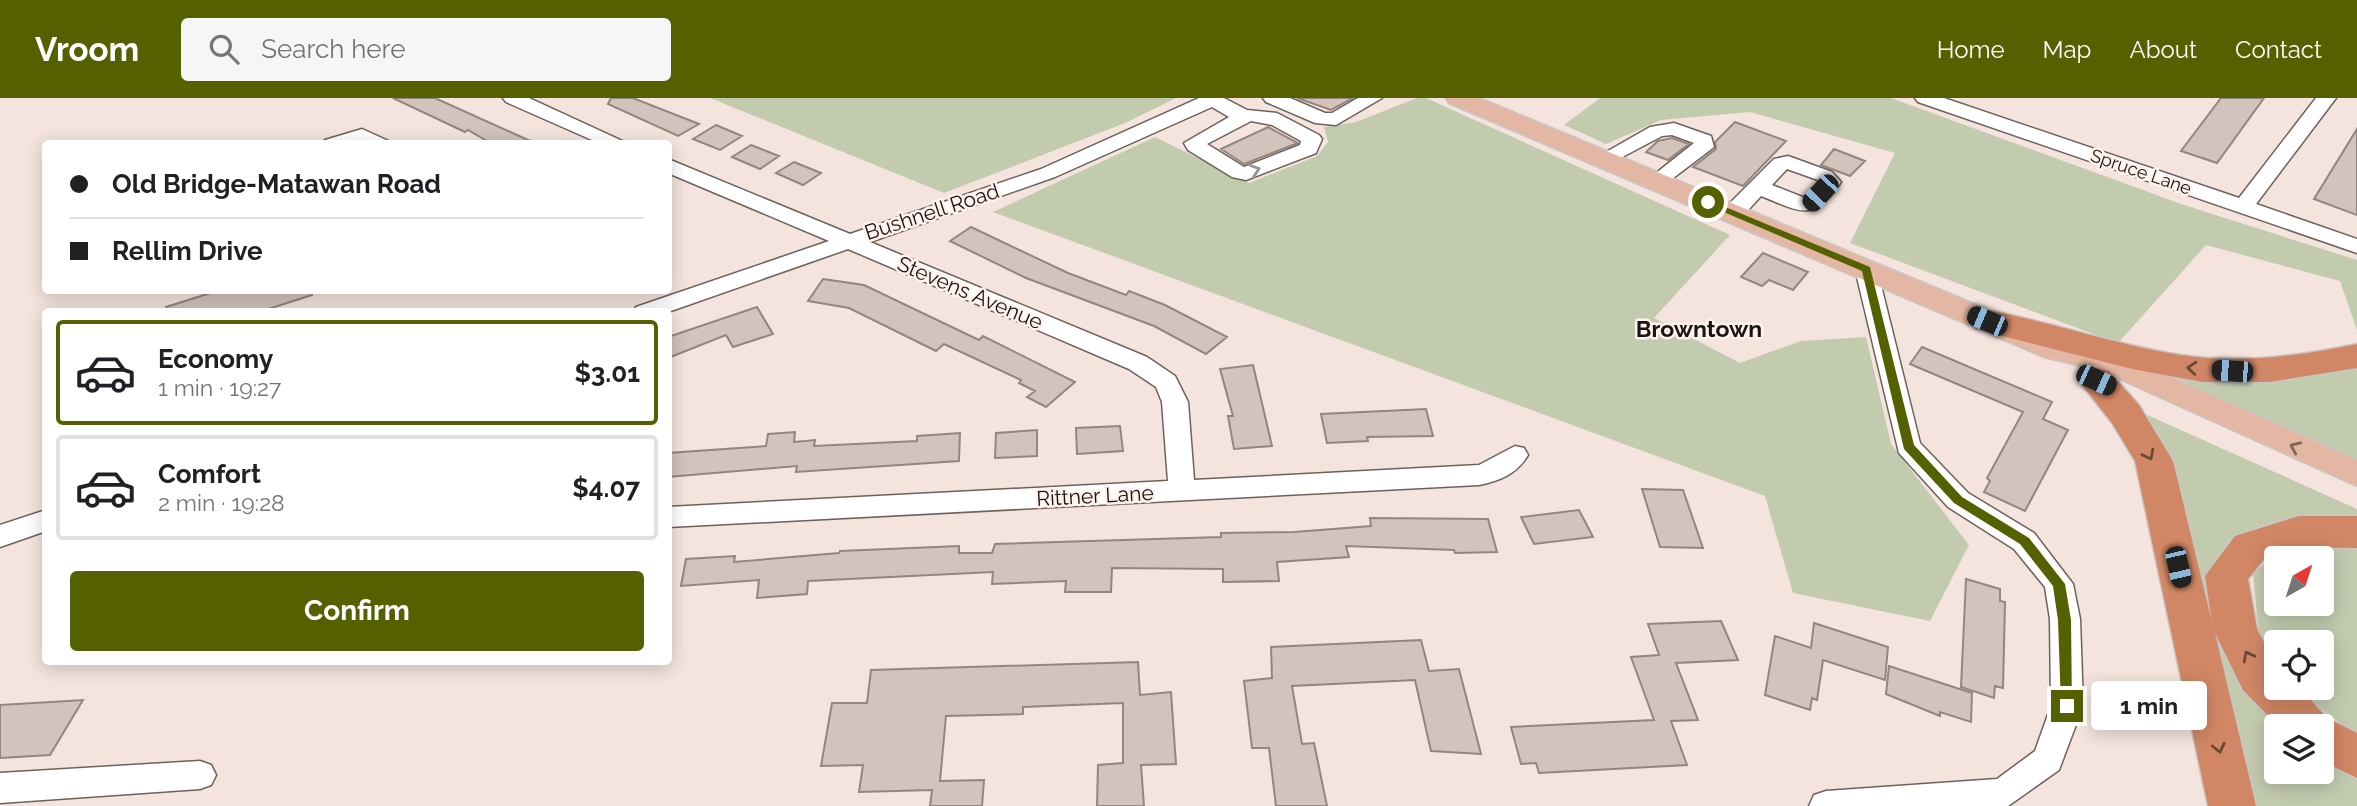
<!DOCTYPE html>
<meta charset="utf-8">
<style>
body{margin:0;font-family:Raleway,sans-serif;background:#f6f6f6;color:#202124;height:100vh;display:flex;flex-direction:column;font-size:26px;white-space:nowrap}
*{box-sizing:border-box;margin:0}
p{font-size:23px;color:#757577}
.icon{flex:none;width:38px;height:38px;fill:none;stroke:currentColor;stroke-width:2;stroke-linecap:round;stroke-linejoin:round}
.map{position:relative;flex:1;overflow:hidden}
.side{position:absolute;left:42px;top:210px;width:630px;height:357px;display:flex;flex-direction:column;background:#fff;border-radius:7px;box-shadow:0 4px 18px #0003}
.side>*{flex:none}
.top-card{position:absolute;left:42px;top:42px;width:630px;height:154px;border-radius:7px;box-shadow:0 4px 18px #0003;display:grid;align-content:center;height:154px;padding:0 28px;background:#fff}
.needle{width:46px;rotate:39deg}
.buttons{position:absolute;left:2264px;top:448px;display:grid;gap:14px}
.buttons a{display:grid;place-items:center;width:70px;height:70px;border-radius:7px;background:#fff;box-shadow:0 4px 18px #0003;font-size:35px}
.end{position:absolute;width:32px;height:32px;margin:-16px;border:9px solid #556100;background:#fff;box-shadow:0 0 0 4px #fff}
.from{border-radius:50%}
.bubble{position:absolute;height:49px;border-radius:7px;background:#fff;box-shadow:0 4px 18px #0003;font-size:23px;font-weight:700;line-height:49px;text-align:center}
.car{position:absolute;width:21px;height:42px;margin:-21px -10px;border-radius:9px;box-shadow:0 0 5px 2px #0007;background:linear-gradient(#222 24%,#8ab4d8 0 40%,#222 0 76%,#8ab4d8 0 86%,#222 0)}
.top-card b{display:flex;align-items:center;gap:24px;height:66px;font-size:26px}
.top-card b+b{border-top:2px solid #e0e0e0}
.top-card i{width:18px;height:18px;background:#202124}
ul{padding:12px 0 0;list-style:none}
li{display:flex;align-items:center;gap:21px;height:105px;margin:0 14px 10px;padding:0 14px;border:4px solid #e0e0e0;border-radius:7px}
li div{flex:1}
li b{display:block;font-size:26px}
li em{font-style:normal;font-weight:700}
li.active{border-color:#556100}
li>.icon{width:63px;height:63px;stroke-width:1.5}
.action{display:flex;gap:14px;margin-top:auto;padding:14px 28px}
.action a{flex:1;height:80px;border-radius:7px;background:#556100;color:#fff;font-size:28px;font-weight:700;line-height:80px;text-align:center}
header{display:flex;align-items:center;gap:42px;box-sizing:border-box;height:98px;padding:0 35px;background:#556100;color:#fff}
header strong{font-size:33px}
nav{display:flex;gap:38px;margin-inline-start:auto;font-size:24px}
.search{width:490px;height:63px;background:#f6f6f6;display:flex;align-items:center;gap:18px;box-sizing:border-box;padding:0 24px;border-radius:7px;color:#757577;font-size:26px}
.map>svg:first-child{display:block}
.green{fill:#c3cbaf;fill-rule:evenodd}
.building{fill:#d2c3bc;stroke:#94867f;stroke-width:2}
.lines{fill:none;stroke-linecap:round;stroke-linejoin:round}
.minor-casing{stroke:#6e615b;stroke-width:3}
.major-casing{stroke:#c8c7c6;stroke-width:3}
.highway-casing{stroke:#c8c7c6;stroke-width:3}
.minor{fill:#fff;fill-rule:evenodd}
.major{fill:#e3b7a3;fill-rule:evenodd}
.highway{fill:#d18765;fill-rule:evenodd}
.oneway{stroke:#989694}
.oneway2{stroke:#6c4837}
.oneway3{stroke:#7e665a}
.route{fill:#556100}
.labels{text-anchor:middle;stroke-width:5;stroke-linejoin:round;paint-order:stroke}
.far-street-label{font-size:18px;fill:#1a1512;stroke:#fff2ec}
.street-label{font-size:21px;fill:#1a1512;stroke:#fff2ec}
.neighbourhood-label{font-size:23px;font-weight:bold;fill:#1a1512;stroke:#fff2ec}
</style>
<header>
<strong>Vroom</strong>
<div class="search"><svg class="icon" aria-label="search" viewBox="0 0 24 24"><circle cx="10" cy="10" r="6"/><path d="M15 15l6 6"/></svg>Search here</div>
<nav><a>Home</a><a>Map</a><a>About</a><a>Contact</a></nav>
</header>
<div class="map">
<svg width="2357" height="708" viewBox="0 0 2357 708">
<rect width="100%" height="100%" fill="#f4e4dd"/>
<!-- green -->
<path class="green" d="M710,0h466l-51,25 -181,70z
M1417,0h9l304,137 -76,83 86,45 61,-22 65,-4 25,107 78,101 -39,76 -137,-28 -28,-97 -772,-284 162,-75 94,46 68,-27 11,-14 -4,-15 32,-5z
M1600,0h291l293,107 173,55v70l-17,-49 -134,-36 -88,98 -268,-100 45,-90 -145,-41 -89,8 -55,24 -42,-19z
M2142,267c83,13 131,22 215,1v100z
M2145,316l212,95v13c-52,-6 -109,-8 -141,40l57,145 24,19h-20v46h45v-26l35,22v38h-106l-91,-364z
M2324,445l33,5v187l-66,-47h31v-46h-45v25l-18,-32 -6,-61 26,-24zM2277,460h45v46h-45z"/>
<!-- building -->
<path class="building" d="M393,0h42l102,46h-45l-24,-14 -3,2z
M611,0h22l66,26 -21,12 -70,-32z
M1297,0h56l-22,12z
M2221,0h43l-47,65 -36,-12z
M1735,24l51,19 -43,45 -50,-19 23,-18 -1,-7z
M716,27l26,11 -22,14 -27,-11z
M1268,29l30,16 -54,21 -23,-15z
M2357,31v86l-43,-16z
M1672,40l17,6 -21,16 -22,-8 12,-11z
M751,47l28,11 -19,13 -28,-12z
M1834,51l31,12 -15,15 -29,-11z
M794,64l27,11 -18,12 -27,-12z
M971,129l97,46 58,22 3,-4 36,14 62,32 -21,17 -52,-28 -128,-48 -76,-37z
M1763,155l45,19 -15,18 -24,-10 -7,6 -21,-9z
M823,181l41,6 115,55 4,-4 92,46 -29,25 -19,-10 8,-6 -16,-8 2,-3 -77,-36 -8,7 -87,-43 -41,-7z
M220,192h91l1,5 -53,17h-92l-1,-5z
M757,209l16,27 -40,13 -7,-12 -58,23v-21z
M1922,249l130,55 -9,17 25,11 -43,81 -41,-19 6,-11 -3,-3 36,-66 -113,-48z
M1253,267l19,81 -38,3 -6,-33h5l-13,-47z
M1426,311l7,27 -66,1 1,4 -41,2 -6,-29z
M1120,328l3,25 -46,3 -1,-26z
M1037,332v26l-42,2 1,-25z
M795,334l-1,10 21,-2 -1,6 103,-5v-5l43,-3 -1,28 -163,11 1,-6 -129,11v-24l98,-7 2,-12z
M1642,391l41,1 20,58 -43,-1z
M1579,412l14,27 -59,7 -13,-27z
M1370,420l118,1 9,33 -42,1 -1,-3 -108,-4 3,11 -72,5 2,19 -56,1v-13l-111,-1 -1,24h-46l1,-11 -74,3 1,-12 -185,9 -1,13 -50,4 2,-18 -78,6 5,-27 49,-3 -1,6 105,-9 1,-2 119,-5v7h33l3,-9 226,-7v-4l73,-1 77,-6z
M1966,481l34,10v12l5,1 -2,86 -8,-2 -1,12 -33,-11z
M1721,523l17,39 -62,3 22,57 -27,1 16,44 -148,8 -3,-10 -15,1 -10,-37 143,-7 -23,-63 28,-2 -11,-31z
M1814,525l74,24 -3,33 -62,-20 -6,40 -5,-2 -2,12 -45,-15 10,-59 36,12z
M1421,542l8,31 30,-2 22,85 -50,-3 -16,-71 -123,6 10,58 12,-1 13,63h-51l-7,-58h-17l-8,-67 28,-3 -1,-31z
M1138,564l2,33 31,-3 5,72 -35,1 3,41h-47l1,-41 25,-2v-60l-100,4v7l-77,2 -6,65 44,-1 -2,26h-52l2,-16 -73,2 4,-27 -42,1 11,-63h35l4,-33z
M1889,568l83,27 -1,29 -31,-10v4l-54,-22z
M83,602l-33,55 -50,3v-53z"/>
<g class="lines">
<defs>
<path id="minor" d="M503,0h26l100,46h-28l-95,-42z
M1199,0h25l23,12 30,3 42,22 3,4 -6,14 -70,27 -14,-3 -44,-27 -4,-7 45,-26 -17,-10 -157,70 -185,65 277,115 28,19 13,26 6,78 285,-15 36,-19 9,2 4,7c-11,19 -29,26 -49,30l-811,42v-20l500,-26 -6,-79 -6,-15 -27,-18 -281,-120 -180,63h-35l3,-5 193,-66 -161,-68v-14l182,75 191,-65zM1251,23l21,4 29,16 -1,4 -56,22 -37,-23z
M1263,0h27l35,15h7l26,-15h24l-46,27 -21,-2 -49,-21z
M1915,0h29l295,100 77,-100h20l-80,106 101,35v14l-439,-151z
M1674,25l37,13 3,11 -50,38h-14l-4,-4 48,-38 -22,-8 -10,1 -51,27 -7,2 -10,-6 56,-32z
M362,31l33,15h-73l3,-4z
M1788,58l44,16 9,10c-29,41 -39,30 -80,14l-20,22h-16l-3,-5 3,-5 49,-49zM1787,71l31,11 1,2 -14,16 -33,-13z
M1866,164l8,2 3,5 43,174 48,50 66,40 39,51 7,35 3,87 -24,64 -51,36h-199l5,-11 12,-4 171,-12 38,-28 16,-45 -1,-87 -5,-32 -31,-38 -66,-42 -49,-54 -44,-184 3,-5z
M46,412v21l-46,16v-22z
M200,663l11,4 5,10 -5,10 -11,4 -200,14v-30z"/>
<path id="major" d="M1446,0h33l584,243 58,14 236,105v26l-255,-115 -58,-14 -595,-254z"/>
<path id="highway" d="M1987,212c65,12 128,35 194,45 59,9 118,1 176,-11v24l-88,14h-66l-71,-13 -157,-40 -5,-8 5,-8z
M2096,270l13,3 30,34 34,56 39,161 -7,-46 30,-40 64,-20h58v32l-57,-1 -35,11 -17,21 9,50 20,37v22h23l27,30 30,15v45l-35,-17v-35h-44l-35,-36 -28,-57 41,173h-48l-73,-345 -23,-38 -34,-43 5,-9z"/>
</defs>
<!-- minor casing -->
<use href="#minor" class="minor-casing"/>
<!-- major casing -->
<use href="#major" class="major-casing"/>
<!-- highway casing -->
<use href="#highway" class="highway-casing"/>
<!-- minor -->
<use href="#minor" class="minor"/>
<!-- major -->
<use href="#major" class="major"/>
<!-- highway -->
<use href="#highway" class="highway"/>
</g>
<!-- one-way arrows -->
<defs><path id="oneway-chevron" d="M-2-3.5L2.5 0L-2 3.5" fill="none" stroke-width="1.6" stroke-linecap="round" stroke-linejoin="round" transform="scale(1.75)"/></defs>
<use class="oneway" href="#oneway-chevron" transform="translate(1255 72) rotate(-18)"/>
<g class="oneway2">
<use href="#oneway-chevron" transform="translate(2192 270) rotate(-175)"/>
<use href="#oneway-chevron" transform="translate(2149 357) rotate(63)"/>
<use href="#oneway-chevron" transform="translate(2248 558) rotate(-118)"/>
<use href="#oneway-chevron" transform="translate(2219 650) rotate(77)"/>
</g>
<use class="oneway3" href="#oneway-chevron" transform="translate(2295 349) rotate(-156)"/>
<!-- route -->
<path class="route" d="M1705,103h6l159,66 44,178 48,52 67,41 36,46 6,36 1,90 -5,2 -6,-6 -3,-86 -5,-34 -33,-42 -66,-41 -50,-54 -42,-178 -157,-67z"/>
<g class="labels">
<!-- far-street labels -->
<g class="far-street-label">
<text transform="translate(2141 74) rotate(19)" y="6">Spruce Lane</text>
</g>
<!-- street labels -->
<g class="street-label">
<text transform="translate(932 114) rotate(-18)" y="7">Bushnell Road</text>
<text transform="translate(970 195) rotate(23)" y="7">Stevens Avenue</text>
<text transform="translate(1095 398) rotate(-3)" y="7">Rittner Lane</text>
</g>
<!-- neighbourhood labels -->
<g class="neighbourhood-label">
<text x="1699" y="239">Browntown</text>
</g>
</g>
</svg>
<div class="buttons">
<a><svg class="needle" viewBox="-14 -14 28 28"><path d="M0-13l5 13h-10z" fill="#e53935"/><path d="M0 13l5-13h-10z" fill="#757577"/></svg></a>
<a><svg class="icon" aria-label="locate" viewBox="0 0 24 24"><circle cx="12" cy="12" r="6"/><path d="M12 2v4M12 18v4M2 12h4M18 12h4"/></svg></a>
<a><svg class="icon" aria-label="layers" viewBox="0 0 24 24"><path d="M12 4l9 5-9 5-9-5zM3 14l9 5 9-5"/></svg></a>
</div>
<i class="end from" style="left:1708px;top:104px"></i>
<i class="end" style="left:2067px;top:608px"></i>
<div class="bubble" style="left:2091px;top:583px;width:116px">1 min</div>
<i class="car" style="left:1820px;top:95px;rotate:223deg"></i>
<i class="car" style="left:1987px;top:223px;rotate:293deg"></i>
<i class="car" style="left:2232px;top:273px;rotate:274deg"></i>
<i class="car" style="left:2096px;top:282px;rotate:115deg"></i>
<i class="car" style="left:2178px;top:469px;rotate:167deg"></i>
<div class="top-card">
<b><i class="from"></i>Old Bridge-Matawan Road</b>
<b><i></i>Rellim Drive</b>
</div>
<section class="side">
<ul>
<li class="active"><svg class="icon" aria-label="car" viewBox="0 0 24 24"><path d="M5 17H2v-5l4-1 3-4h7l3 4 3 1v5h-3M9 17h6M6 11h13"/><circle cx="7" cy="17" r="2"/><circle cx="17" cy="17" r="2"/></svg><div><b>Economy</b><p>1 min · 19:27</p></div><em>$3.01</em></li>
<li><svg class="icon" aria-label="car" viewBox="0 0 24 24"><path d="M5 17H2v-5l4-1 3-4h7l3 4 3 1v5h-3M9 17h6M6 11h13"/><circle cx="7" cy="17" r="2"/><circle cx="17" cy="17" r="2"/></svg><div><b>Comfort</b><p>2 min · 19:28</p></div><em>$4.07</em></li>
</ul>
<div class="action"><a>Confirm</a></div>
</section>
</div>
